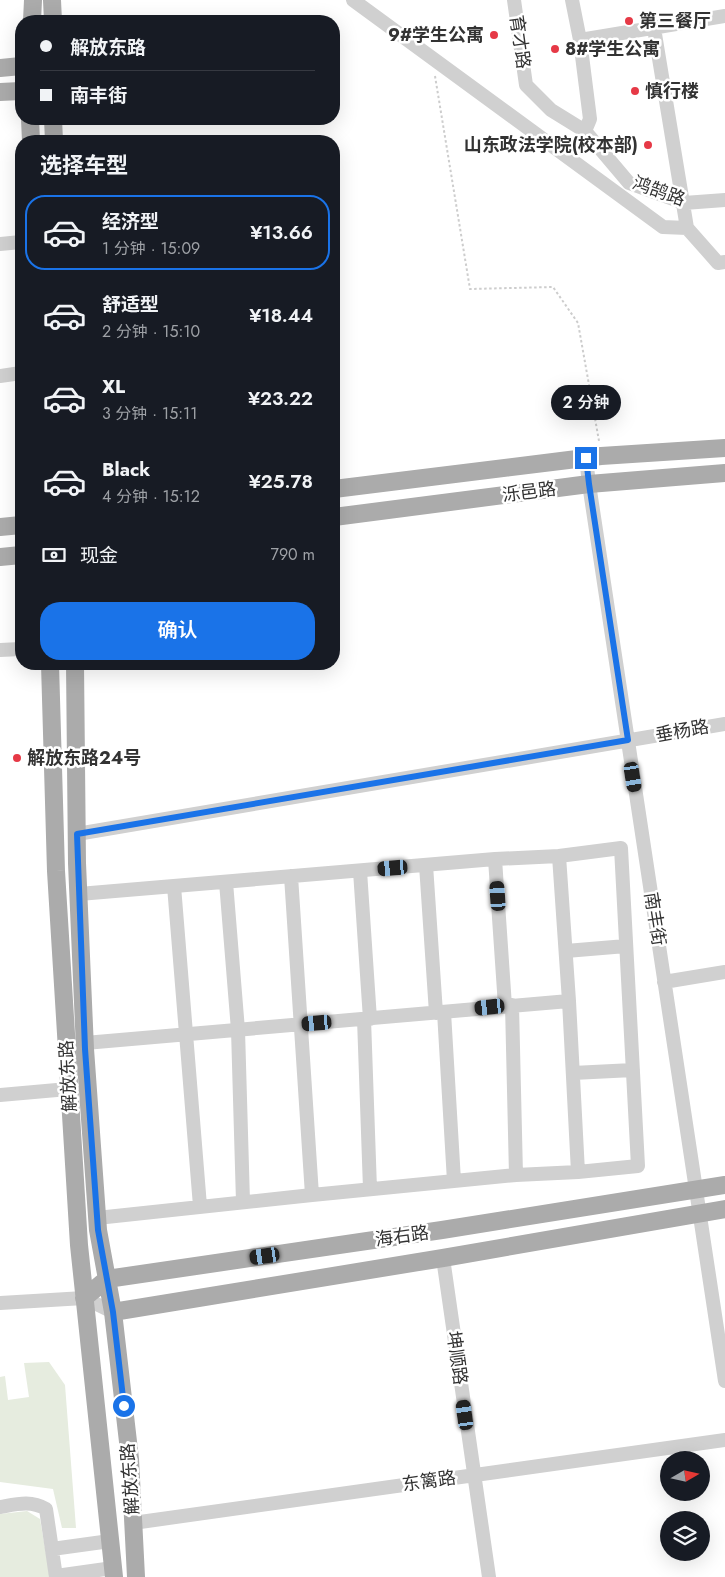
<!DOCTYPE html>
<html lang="zh">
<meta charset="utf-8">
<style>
body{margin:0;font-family:Jost,"Noto Sans SC",sans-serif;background:#242831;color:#f1f3f6;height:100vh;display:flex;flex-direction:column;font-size:19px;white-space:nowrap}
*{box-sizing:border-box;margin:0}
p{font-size:16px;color:#9ea1a6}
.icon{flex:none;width:28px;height:28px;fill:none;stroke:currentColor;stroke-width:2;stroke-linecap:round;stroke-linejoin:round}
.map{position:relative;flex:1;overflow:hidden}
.sheet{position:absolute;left:15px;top:135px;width:325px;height:535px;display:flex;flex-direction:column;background:#171b24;border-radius:20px;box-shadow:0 5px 20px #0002}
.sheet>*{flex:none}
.hud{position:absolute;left:15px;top:15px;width:325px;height:110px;border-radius:20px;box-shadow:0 5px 20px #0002;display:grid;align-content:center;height:110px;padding:0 25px;background:#171b24}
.needle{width:32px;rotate:81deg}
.buttons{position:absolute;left:660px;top:1451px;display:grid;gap:10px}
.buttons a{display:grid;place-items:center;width:50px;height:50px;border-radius:50%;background:#171b24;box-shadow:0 5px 20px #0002;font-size:25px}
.end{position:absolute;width:22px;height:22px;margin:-11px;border:6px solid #1a73e8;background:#fff;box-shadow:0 0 0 2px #fff}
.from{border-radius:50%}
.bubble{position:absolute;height:35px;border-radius:18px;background:#171b24;box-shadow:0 5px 20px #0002;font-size:16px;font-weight:600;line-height:35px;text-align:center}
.car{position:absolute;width:15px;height:30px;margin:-15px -8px;border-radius:6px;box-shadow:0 0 4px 1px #0007;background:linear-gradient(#222 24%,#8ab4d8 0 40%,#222 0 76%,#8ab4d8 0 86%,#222 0)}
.hud b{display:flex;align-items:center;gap:18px;height:48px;font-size:19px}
.hud b+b{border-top:1px solid #363941}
.hud i{width:12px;height:12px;background:#f1f3f6}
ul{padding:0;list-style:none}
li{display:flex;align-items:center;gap:15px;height:75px;margin:0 10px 8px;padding:0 15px;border:2px solid transparent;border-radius:20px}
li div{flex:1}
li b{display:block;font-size:19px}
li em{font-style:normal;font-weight:600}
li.selected{border-color:#1a73e8}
li>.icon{width:45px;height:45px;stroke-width:1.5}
h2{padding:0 25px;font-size:22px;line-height:60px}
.pay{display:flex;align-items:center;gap:12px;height:55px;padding:0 25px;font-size:19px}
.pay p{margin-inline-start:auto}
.cta{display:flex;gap:10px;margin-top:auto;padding:10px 25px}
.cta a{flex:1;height:58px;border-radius:20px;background:#1a73e8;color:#fff;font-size:20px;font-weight:600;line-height:58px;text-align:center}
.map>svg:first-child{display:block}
.green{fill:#e6ecdf}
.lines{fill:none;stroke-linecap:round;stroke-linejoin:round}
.path{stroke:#cdcdcd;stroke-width:2;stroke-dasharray:2.5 2.5;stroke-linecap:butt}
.minor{stroke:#d0d0d0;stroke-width:14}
.major{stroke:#ababab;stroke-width:18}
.route{stroke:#1a73e8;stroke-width:6}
.poi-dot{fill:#e63946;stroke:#fff;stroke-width:2}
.labels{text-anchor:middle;stroke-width:5;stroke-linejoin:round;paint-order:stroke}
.poi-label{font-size:18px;font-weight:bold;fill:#333;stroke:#fff;text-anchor:start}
.street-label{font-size:18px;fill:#333;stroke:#fff}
</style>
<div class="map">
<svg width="725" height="1577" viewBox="0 0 725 1577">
<rect width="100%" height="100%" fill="#fff"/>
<!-- green -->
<path class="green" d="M49,1362l16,23 11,143h-14l-9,-39 -53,-7v-105l5,-1 3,24 21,-3 -5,-34z
M27,1511l13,8 10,58h-50v-63z"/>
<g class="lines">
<!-- path -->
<path class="path" d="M435,76l35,213 83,-2 25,36 21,118"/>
<!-- minor -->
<path class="minor" d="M353,0l310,227 24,1 31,35 7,-1
M514,0l12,85 25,25 34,21 44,52 55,20 41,-3
M572,0l8,40 10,79 -5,12
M654,28l33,200
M580,40l145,-24
M0,244l21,-2
M0,376l21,-3
M586,458l3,26 136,897
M0,650l21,-1
M77,834l648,-110
M495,859l10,147
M426,865l10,148
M360,871l10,148
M291,876l21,319
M226,882l12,148 5,172
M174,886l26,320
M79,894l416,-35 64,-3
M566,951l60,-5
M664,982l61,-10
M512,1005l4,170
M444,1012l10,169
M364,1019l6,170
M85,1043l484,-42 9,171 60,-6 -17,-318 -62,8 10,145
M573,1073l60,-3
M0,1095l68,-6
M97,1218l215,-23 204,-20 62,-3
M443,1258l46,319
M0,1303l84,-5 29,14
M0,1507c17,-3 31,-7 46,2l10,68
M133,1523l592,-83
M52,1549l58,-8
M56,1576l57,-8"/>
<!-- major -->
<path class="major" d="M52,0l1,21
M32,21l1,-21
M0,68l21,-2
M0,92l21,-1
M30,119l1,22
M53,119l1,22
M334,489l267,-33 124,-8
M334,517l255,-33 136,-11
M0,527l21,-2
M0,557l21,-2
M50,664l6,207 23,374 35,332
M75,664l2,199 8,186 13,181 15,82 17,147 6,118
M84,1298l23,-19 335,-49 283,-45
M113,1312l330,-54 282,-49"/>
</g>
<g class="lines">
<!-- route -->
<path class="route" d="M124,1406l-11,-94 -15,-82 -13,-181 -8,-215 551,-94 -39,-256 -3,-26"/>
</g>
<!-- markers -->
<g class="poi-dot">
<circle cx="629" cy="21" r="5"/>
<circle cx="494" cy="35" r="5"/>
<circle cx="555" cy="49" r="5"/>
<circle cx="635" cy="91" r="5"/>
<circle cx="648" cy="145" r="5"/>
<circle cx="17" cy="758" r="5"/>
</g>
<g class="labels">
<!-- poi labels -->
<g class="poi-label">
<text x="639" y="27">第三餐厅</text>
<text x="484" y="41" text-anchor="end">9#学生公寓</text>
<text x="565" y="55">8#学生公寓</text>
<text x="645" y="97">慎行楼</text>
<text x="638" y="151" text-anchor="end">山东政法学院(校本部)</text>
<text x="27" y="764">解放东路24号</text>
</g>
<!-- street labels -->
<g class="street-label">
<text transform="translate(520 42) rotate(82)" y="6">育才路</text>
<text transform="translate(659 191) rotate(20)" y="6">鸿鹄路</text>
<text transform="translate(529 492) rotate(-7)" y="6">泺邑路</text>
<text transform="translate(682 731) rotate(-10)" y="6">垂杨路</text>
<text transform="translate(655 919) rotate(81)" y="6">南丰街</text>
<text transform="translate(68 1076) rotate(-93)" y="6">解放东路</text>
<text transform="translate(402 1236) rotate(-8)" y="6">海右路</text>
<text transform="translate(457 1358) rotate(82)" y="6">坤顺路</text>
<text transform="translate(130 1479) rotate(-94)" y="6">解放东路</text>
<text transform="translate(429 1481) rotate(-8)" y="6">东篱路</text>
</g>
</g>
</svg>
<div class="buttons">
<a><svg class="needle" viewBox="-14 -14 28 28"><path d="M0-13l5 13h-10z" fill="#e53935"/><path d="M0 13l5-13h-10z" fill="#9ea1a6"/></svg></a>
<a><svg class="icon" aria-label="layers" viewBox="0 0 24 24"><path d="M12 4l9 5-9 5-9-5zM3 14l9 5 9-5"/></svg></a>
</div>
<i class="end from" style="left:124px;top:1406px"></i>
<i class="end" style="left:586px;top:458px"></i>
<div class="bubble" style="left:551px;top:385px;width:70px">2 分钟</div>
<i class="car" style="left:633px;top:777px;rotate:171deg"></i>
<i class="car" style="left:393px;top:868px;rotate:265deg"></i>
<i class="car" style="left:498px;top:896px;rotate:356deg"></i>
<i class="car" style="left:490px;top:1007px;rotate:264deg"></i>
<i class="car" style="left:317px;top:1023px;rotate:265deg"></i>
<i class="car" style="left:265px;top:1256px;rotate:262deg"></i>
<i class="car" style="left:465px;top:1415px;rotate:352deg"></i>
<div class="hud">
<b><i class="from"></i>解放东路</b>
<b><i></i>南丰街</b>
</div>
<section class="sheet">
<h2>选择车型</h2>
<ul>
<li class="selected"><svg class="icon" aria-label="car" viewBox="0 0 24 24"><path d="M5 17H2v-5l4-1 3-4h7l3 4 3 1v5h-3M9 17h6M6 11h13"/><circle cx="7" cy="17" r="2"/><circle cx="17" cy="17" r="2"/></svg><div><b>经济型</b><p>1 分钟 · 15:09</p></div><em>¥13.66</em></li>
<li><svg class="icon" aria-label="car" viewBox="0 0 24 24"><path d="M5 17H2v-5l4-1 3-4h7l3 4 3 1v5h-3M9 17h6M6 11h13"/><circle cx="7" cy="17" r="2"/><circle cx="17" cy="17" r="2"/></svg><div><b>舒适型</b><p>2 分钟 · 15:10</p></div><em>¥18.44</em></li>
<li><svg class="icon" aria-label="car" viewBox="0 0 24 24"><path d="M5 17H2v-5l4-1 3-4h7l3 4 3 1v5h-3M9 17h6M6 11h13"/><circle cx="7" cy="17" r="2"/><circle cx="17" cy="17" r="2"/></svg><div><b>XL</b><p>3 分钟 · 15:11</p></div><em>¥23.22</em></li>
<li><svg class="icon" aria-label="car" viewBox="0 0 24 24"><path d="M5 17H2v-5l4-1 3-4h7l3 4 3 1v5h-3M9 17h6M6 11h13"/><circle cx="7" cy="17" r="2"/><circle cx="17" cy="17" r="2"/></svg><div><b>Black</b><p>4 分钟 · 15:12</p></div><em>¥25.78</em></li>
</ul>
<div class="pay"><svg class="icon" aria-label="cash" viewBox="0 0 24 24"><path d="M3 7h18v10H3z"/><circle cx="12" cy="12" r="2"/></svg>现金<p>790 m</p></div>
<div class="cta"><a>确认</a></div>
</section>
</div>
